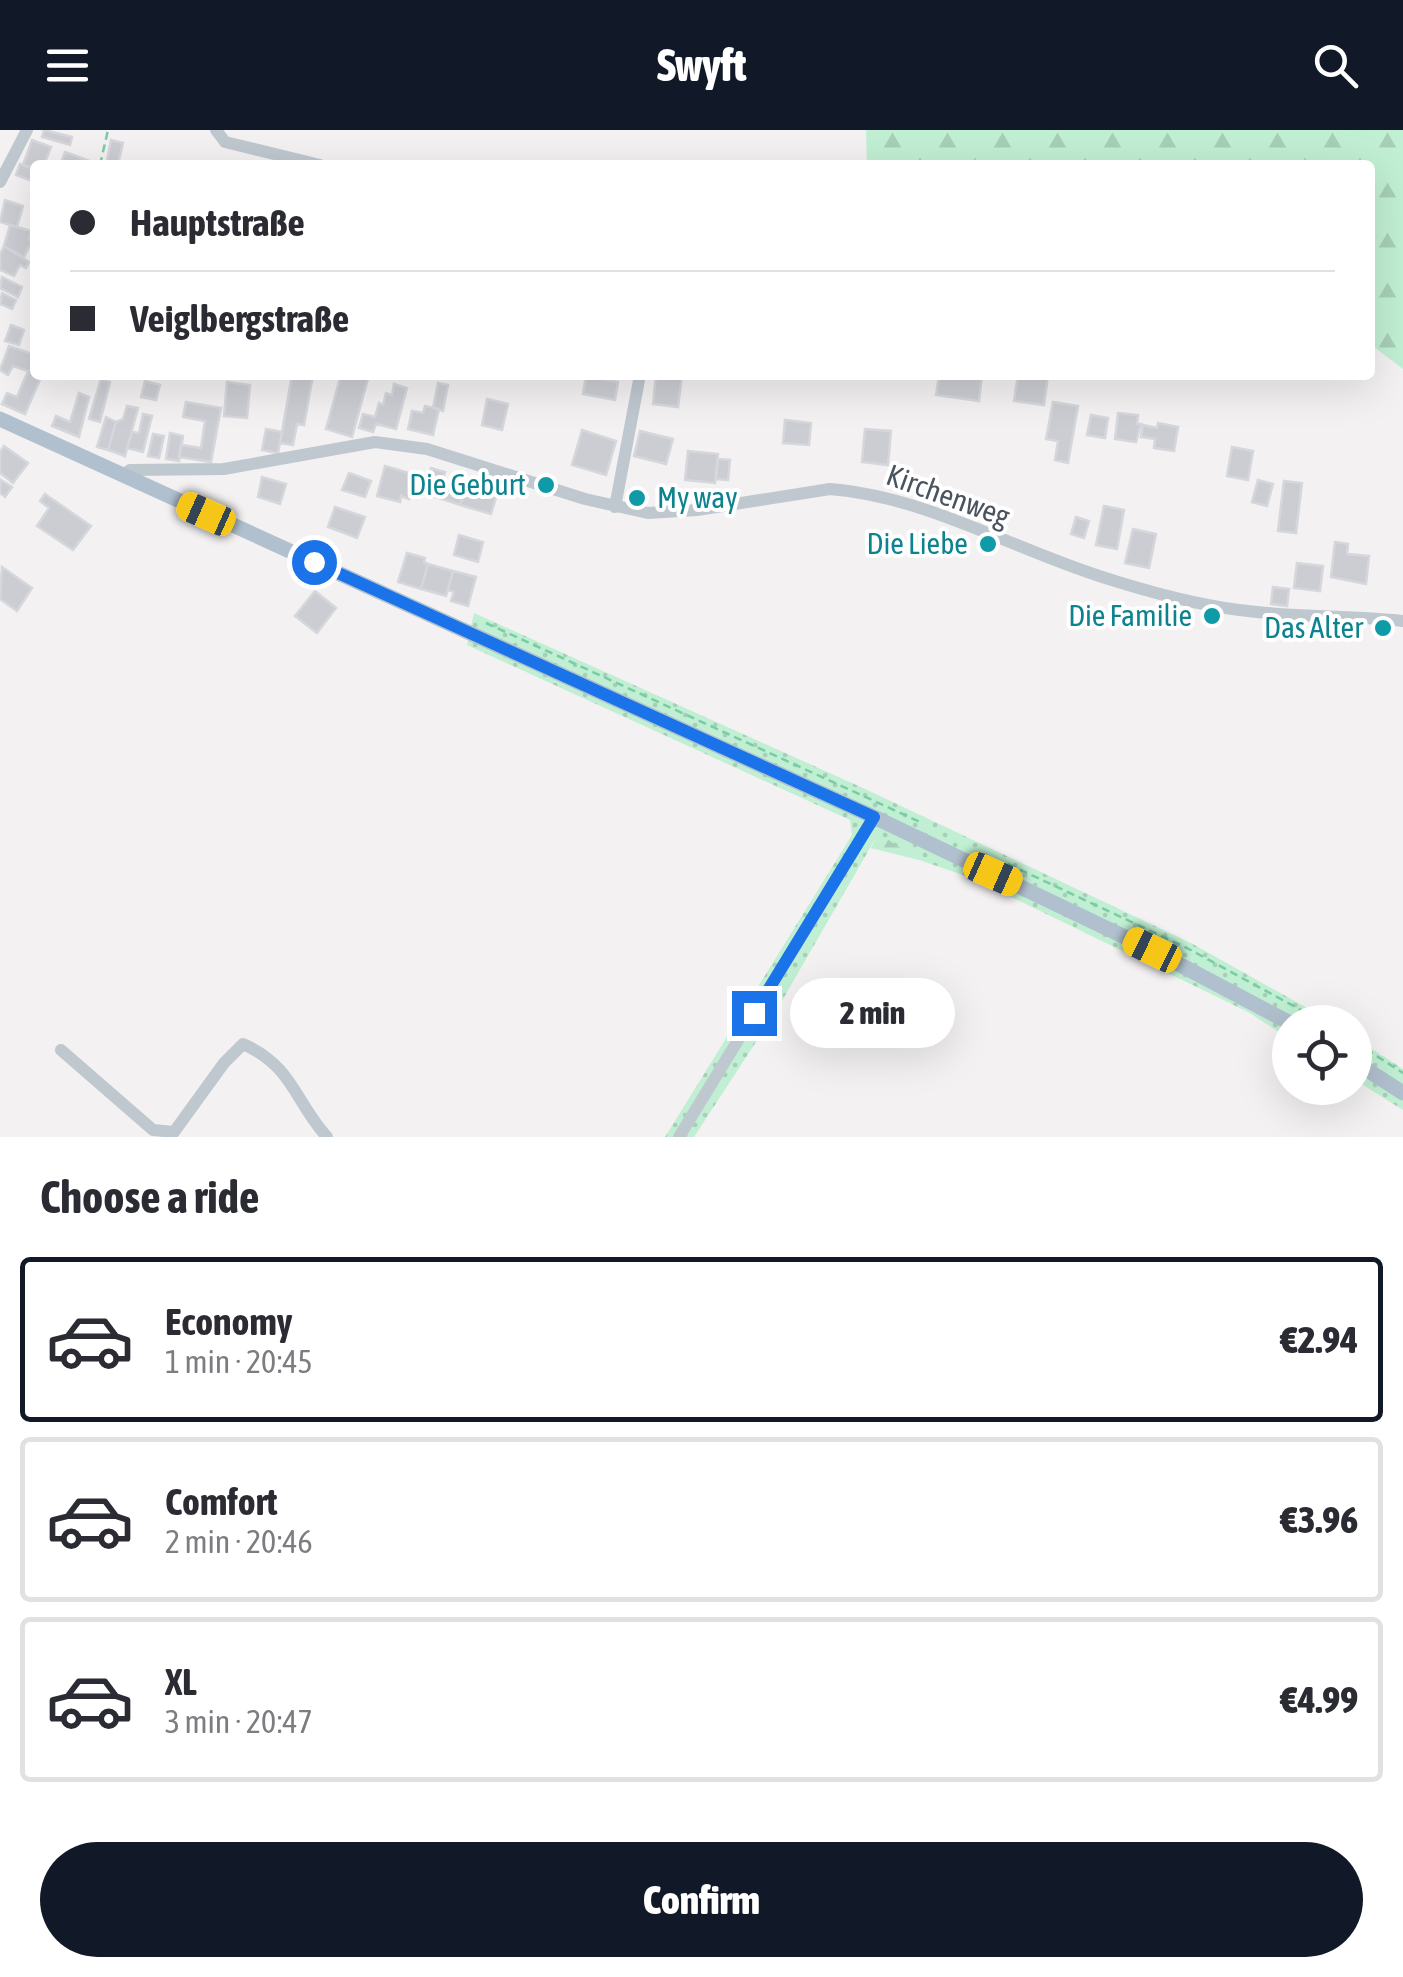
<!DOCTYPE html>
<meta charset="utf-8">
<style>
body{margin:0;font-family:"Asap Condensed",sans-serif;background:#f7f7f7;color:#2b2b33;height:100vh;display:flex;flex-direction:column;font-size:38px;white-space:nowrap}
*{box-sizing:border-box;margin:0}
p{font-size:32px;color:#7c7c81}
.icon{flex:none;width:55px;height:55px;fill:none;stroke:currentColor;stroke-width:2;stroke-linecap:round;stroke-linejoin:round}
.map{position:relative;height:1007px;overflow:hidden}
.sheet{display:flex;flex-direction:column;background:#fff;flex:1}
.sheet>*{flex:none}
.hud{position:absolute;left:30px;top:30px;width:1345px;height:220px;border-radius:10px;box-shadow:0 10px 40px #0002;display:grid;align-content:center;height:220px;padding:0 40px;background:#fff}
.buttons{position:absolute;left:1272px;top:875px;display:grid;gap:20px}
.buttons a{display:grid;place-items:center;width:100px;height:100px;border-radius:50%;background:#fff;box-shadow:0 10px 40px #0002;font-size:50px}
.end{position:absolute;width:45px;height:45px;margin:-22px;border:12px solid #1a73e8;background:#fff;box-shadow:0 0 0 5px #fff}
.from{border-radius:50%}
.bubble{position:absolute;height:70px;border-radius:35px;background:#fff;box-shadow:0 10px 40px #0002;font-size:32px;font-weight:800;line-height:70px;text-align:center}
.car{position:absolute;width:30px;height:60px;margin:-30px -15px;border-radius:12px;box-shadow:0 0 8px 2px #0007;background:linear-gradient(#f5c518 24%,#345 0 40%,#f5c518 0 76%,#345 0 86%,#f5c518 0)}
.hud b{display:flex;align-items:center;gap:35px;height:95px;font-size:38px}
.hud b+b{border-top:2px solid #e1e1e2}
.hud i{width:25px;height:25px;background:#2b2b33}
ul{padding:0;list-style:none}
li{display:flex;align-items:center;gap:30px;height:165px;margin:0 20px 15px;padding:0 20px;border:5px solid #e1e1e2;border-radius:10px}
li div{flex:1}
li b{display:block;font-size:38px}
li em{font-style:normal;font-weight:800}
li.selected{border-color:#111827}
li>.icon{width:90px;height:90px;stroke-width:1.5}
h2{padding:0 40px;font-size:45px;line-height:120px}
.button{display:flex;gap:20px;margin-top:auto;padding:20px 40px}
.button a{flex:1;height:115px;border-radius:60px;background:#111827;color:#fff;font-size:40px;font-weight:800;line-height:115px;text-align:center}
header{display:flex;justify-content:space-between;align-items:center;height:130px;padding:0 40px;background:#111827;color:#fff;font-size:45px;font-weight:800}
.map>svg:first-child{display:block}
.grass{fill:url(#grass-dots)}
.forest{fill:url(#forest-firs)}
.building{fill:#cbcdd3;stroke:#d5d7dc;stroke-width:2.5}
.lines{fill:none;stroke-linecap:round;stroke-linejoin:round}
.path{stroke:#79cca3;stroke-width:2.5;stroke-dasharray:8 5;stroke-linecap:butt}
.minor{stroke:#bfc8cf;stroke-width:12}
.major{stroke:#b1c0ce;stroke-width:15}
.route{stroke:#1a73e8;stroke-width:12}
.culture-dot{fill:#0f9aa8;stroke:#fff;stroke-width:4}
.labels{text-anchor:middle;stroke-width:8;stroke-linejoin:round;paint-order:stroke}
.culture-label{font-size:30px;fill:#0d838f;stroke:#fff;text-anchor:end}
.street-label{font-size:30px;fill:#49545e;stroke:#fff}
</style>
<header><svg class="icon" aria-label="menu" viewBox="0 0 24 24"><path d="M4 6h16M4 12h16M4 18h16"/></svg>Swyft<svg class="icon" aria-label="search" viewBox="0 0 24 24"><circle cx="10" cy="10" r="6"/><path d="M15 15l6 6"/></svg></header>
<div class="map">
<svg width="1403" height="1007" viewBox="0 0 1403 1007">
<defs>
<pattern id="grass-dots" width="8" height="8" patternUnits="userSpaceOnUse" patternTransform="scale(2.5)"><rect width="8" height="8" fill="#c1efd3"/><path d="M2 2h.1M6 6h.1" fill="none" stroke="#a7cfb8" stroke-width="1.8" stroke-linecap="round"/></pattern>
<pattern id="forest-firs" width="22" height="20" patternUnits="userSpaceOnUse" patternTransform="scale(2.5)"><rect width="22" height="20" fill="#c1efd3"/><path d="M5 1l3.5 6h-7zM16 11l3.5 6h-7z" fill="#a7cfb8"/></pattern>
</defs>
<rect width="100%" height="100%" fill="#f3f1f1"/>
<!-- grass -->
<path class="grass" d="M474,483l389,175 328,155 141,79h-42v17l-42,-27 -276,-134 -53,-18 -41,-26 -103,179 -81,124h-29l187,-302 -2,-15 -383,-175z
M1355,908l48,31v41l-48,-30z"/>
<!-- forest -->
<path class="forest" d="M866,0h537v239l-33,-25v-179h-503z
M878,703l41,27 -48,-12z"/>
<!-- building -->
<path class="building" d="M44,0l28,7 -2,8 -28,-8z
M32,10l19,7 -7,18h-9v4l-12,-4z
M111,10l12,3 -5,21 4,1h-16z
M65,22l30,11 -1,2h-17l-15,-5z
M20,34l15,5v13l-19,-7z
M5,70l18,6 -6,21 -17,-5z
M10,95l21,6 -2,9 3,1 -8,16 -20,-11z
M4,116l25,16 -3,6 -6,-3 -6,11 -14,-6v-15z
M2,147l20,10 -4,10 -18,-9z
M2,163l14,7 -4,9 -12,-5z
M11,195l13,5 -5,15 -14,-4z
M9,216l26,9v20h7l-17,39 -23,-10 5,-11 10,4 11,-26 -15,-5 -5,9 -8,-5z
M292,245h21l-9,50 -7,-1 -4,21 -13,-2z
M341,245h28l-17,62 -26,-8z
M656,245h26l-4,32 -25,-3z
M953,245h29l-3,26 -43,-6 3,-18 13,2z
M1018,245h30l-4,30 -30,-4z
M586,246l32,6 -3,18 -32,-6z
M101,249l9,3 -10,40 -11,-3z
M145,251l15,4 -4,15 -15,-3z
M227,252l23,3 -3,33 -23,-2z
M438,253l10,2 -5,26 -10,-3z
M394,254l13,4 -11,41 -20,-5 -3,8 -14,-4 4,-14 12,3 4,-14 4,2 3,-12 6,2z
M79,263l10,4 -10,40 -27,-11 4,-10 14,6z
M487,269l21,5 -6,26 -20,-5z
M186,272l35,6 -10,54 -32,-5 2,-12 20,3 4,-27 -22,-4z
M1053,272l25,4 -10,57 -13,-3 3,-19 -12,-2z
M127,276l11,2 -13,48 -17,-6 8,-28 7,-3z
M425,276l14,3 -6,26 -25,-6 4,-18 11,2z
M1118,283l20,2 -1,9h4l-5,18 -21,-3z
M143,284l9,2 -9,36 -16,-4 5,-16 7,1z
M1091,285l17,3 -3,20 -18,-3z
M106,287l10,5 -8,28 -11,-3z
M785,290l26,3 -2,22 -26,-2z
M1158,293l20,4 -4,24 -20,-3 1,-9 -14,-2 2,-12 14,3z
M266,299l16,3 -4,21 -16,-3z
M865,299l26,2 -3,34 -26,-3z
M582,300l34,11 -10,34 -34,-10z
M640,301l33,8 -7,25 -32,-8z
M170,303l13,3 -4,25 -13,-2z
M153,304l11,2 -5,22 -11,-2z
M4,316l24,17 -15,20 -13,-10v-21z
M1232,317l21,4 -5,29 -21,-4z
M688,321l30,3 -3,29 -30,-3z
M718,329l12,1 -2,20 -12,-1z
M385,336l31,9 -7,24 -8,-3 -1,6 -23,-6z
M431,338l14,4 -2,8 4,1 -5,18 -19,-5z
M349,343l22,8 -6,16 -23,-7z
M262,347l24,7 -6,20 -22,-7z
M1,350l11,7 -7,10 -5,-4z
M1258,350l15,4 -6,22 -15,-4z
M447,351l19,6 -6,18 -18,-6z
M1284,351l18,2 -6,50 -18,-2z
M466,357l31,7 -6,20 -31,-9z
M45,364l46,32 -18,24 -36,-24 12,-18 -9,-7z
M1104,376l20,4 -7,39 -21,-4z
M335,377l30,10 -8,21 -29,-11z
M1076,387l13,4 -5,17 -13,-4z
M1133,399l23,5 -7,34 -24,-5z
M459,405l24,7 -5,20 -24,-7z
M1335,412l13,2 -1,10 22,2 -3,28 -35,-7z
M407,423l18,5 -1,4 4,2 -7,25 -23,-7z
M1297,433l26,3 -3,25 -26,-3z
M428,434l25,7 -7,25 -25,-7z
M2,437l30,21 -15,23 -17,-12z
M453,441l23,6 -8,29 -17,-5 3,-9 -6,-2z
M1273,457l16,2 -2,17 -16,-2z
M315,461l21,17 -19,25 -22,-17z"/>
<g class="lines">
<!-- path -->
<path class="path" d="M100,35l8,-35
M486,493l434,199
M1008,734l179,84 136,74
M1355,912l48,31"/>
<!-- minor -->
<path class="minor" d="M216,0l9,12 95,23
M0,52l27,-52
M122,346l8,-6 94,-1 151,-27 52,7 158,50 63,14 49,-3 133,-21c100,8 189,64 285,92 45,14 95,27 142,31 49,5 98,4 146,9
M615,377l25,-132
M61,920l92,80 21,2 50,-69 19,-19c50,22 52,58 84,93
M679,1007l195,-320"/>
<!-- major -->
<path class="major" d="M0,289l874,398 278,133 138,73
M1355,932l48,31"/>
</g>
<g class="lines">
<!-- route -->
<path class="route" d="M314,432l560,255 -120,196"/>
</g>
<!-- markers -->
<g class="culture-dot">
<circle cx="546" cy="355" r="10"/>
<circle cx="637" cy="368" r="10"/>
<circle cx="988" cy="414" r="10"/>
<circle cx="1212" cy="486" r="10"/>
<circle cx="1383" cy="498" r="10"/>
</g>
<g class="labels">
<!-- culture labels -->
<g class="culture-label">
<text x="526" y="365">Die Geburt</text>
<text x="657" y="378" text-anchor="start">My way</text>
<text x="968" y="424">Die Liebe</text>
<text x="1192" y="496">Die Familie</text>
<text x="1363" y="508">Das Alter</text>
</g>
<!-- street labels -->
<g class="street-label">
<text transform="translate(948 366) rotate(20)" y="10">Kirchenweg</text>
</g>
</g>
</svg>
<div class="buttons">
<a><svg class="icon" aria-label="locate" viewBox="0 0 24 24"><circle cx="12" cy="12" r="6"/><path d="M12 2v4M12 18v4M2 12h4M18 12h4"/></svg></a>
</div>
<i class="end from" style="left:314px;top:432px"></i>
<i class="end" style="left:754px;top:883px"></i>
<div class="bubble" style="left:790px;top:848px;width:165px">2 min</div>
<i class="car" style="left:206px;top:384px;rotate:294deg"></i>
<i class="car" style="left:993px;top:744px;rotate:114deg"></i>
<i class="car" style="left:1152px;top:820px;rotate:296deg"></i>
<div class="hud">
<b><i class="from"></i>Hauptstraße</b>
<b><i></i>Veiglbergstraße</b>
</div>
</div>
<section class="sheet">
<h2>Choose a ride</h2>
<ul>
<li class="selected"><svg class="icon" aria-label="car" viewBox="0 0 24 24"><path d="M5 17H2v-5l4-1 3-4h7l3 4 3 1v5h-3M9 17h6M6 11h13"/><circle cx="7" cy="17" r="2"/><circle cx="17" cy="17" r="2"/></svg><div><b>Economy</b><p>1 min · 20:45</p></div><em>€2.94</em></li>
<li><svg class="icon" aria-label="car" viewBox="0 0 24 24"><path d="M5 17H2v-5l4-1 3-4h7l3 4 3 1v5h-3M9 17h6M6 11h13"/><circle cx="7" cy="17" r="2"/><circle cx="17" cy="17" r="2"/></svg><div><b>Comfort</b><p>2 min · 20:46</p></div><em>€3.96</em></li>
<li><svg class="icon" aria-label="car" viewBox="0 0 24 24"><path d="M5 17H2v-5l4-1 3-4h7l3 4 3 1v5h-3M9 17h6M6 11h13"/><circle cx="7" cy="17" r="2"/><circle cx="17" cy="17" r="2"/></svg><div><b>XL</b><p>3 min · 20:47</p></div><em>€4.99</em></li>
</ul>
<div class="button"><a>Confirm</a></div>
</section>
